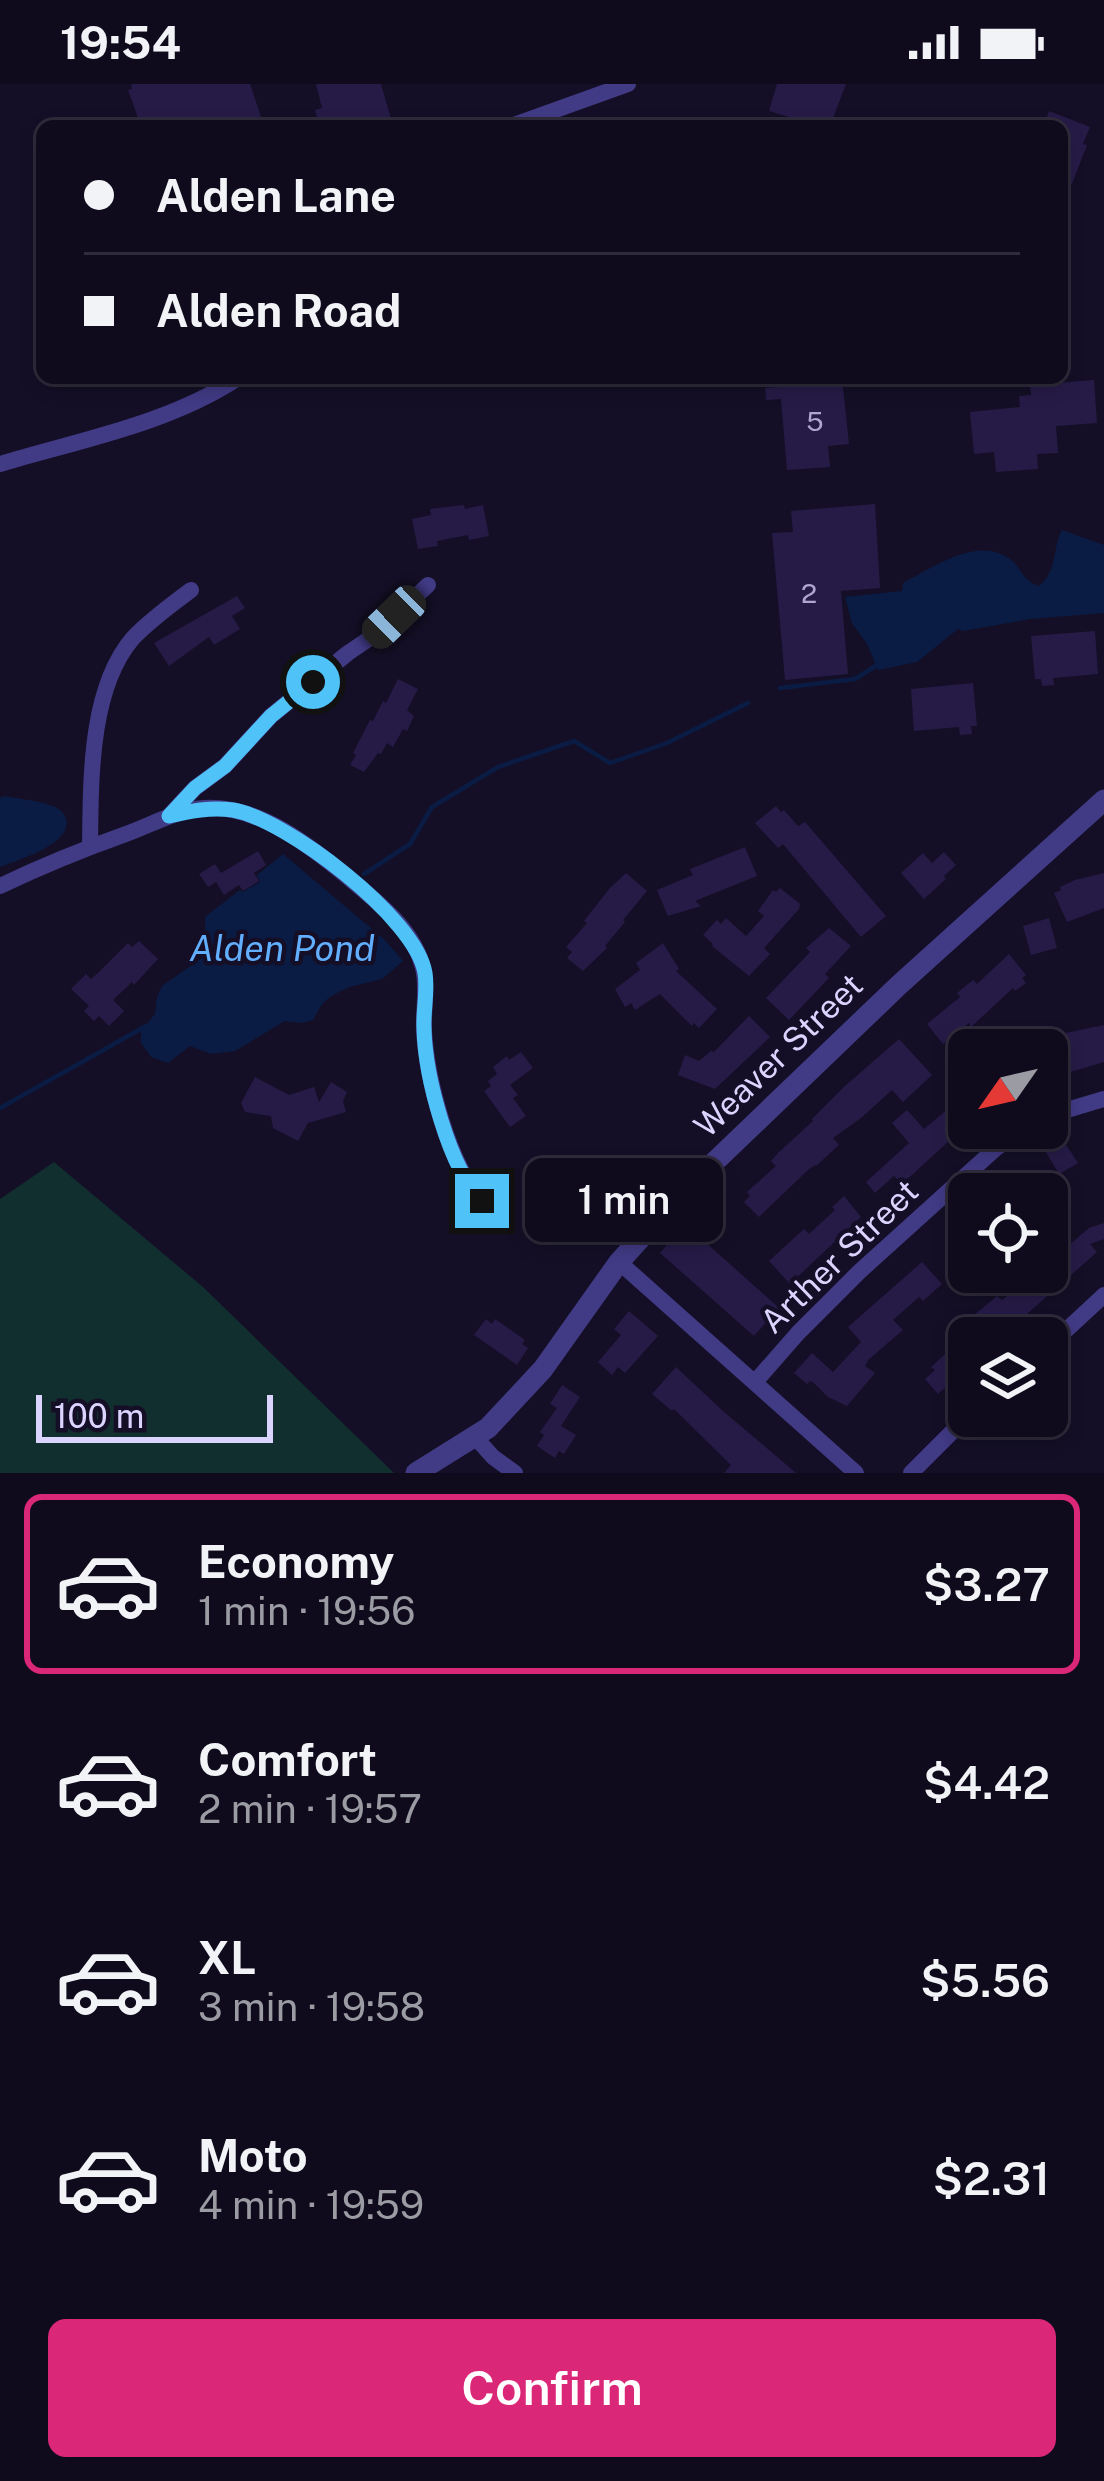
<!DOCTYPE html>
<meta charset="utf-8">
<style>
body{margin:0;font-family:"Public Sans",sans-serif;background:#181425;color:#f1f3f6;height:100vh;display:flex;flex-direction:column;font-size:45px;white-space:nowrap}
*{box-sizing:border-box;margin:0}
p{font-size:39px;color:#9b9ba3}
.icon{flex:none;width:66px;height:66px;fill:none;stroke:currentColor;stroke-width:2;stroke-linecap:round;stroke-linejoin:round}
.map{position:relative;height:1389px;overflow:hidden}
.side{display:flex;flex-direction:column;background:#0f0b1c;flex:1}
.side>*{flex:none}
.top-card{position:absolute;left:36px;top:36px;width:1032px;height:264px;border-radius:18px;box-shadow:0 6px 18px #0003,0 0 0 3px #2f2b3b;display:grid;align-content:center;height:264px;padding:0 48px;background:#0f0b1c}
.needle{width:78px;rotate:236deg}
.fabs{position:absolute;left:948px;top:945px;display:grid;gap:24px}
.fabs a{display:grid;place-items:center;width:120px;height:120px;border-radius:18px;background:#0f0b1c;box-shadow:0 6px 18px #0003,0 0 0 3px #2f2b3b;font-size:60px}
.scale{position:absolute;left:36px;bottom:30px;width:237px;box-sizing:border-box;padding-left:12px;border:6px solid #dbd4ff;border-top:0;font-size:33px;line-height:42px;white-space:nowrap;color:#dbd4ff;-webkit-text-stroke:9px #140f26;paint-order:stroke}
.end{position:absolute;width:54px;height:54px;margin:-27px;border:15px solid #4fc3f7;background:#111;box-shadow:0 0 0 6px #111}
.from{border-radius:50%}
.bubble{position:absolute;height:84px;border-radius:18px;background:#0f0b1c;box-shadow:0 6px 18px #0003,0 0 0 3px #2f2b3b;font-size:39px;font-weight:600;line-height:84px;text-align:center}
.car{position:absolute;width:36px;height:72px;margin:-36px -18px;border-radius:15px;box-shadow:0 0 9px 3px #0007;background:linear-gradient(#222 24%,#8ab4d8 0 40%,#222 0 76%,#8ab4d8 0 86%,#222 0)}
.top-card b{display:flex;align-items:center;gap:42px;height:114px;font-size:45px}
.top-card b+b{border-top:3px solid #2f2b3b}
.top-card i{width:30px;height:30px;background:#f1f3f6}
ul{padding:21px 0 0;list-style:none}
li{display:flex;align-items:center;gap:36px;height:180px;margin:0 24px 18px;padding:0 24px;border:6px solid transparent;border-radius:18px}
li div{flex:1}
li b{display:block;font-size:45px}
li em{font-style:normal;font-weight:600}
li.on{border-color:#db2777}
li>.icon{width:108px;height:108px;stroke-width:1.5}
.primary-button{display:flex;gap:24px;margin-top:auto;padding:24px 48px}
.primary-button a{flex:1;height:138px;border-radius:18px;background:#db2777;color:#fff;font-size:48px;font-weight:600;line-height:138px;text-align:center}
.status{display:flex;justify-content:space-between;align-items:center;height:84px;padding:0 60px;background:#0f0b1c;direction:ltr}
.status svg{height:33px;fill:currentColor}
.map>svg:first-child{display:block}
.green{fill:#122f30}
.water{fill:#0a1c44}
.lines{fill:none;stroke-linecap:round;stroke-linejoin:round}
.stream{stroke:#0a1c44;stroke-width:4.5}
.building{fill:#261b47}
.minor{stroke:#413a85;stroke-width:16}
.tertiary{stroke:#413a85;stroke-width:21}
.route{stroke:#4fc3f7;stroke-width:15}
.labels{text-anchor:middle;stroke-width:9;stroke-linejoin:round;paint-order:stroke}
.number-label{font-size:27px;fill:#aea6d1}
.street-label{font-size:33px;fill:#dbd4ff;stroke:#140f26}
.water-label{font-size:36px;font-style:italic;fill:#62aeff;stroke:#140f26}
</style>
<div class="status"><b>19:54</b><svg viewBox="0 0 49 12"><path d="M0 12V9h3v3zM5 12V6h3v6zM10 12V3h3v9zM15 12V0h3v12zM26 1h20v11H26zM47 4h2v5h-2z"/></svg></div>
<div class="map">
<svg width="1104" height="1389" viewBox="0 0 1104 1389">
<rect width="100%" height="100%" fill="#140f26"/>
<!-- green -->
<path class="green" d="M54,1078l149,125 191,186h-394v-274z"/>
<!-- water -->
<path class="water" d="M1062,446l42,15v68l-74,6 -67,12 -5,-2 -41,33 -39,8 -11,-26 -15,-21 -7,-26 57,-6 1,-8c29,-15 77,-49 108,-23 12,10 11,20 28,26 19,-15 13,-38 23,-56z
M4,712c15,3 33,4 48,10 6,2 12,6 14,12 8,26 -49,42 -66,49v-69z
M283,770l102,86 18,21 -21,18 -33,8 -18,9 -9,8 -9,16 -11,3 -17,-2 -50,30 -24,3 -21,-8 -22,17 -17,-6 -10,-14v-12l14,-17 2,-17 5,-11 44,-31c5,-12 -4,-25 0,-39l34,-26 3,2 17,-10 -3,-7z"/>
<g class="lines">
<!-- stream -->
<path class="stream" d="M780,604l75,-9 22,-14
M364,790l46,-30 22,-37 66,-40 76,-26 36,22 57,-20 81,-40
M0,1024l146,-82"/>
</g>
<!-- building -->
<path class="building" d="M131,0h119l14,42h-123l-13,-36 4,-1z
M316,0h65l10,35 -14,4 1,3h-59l-4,-16 7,-2z
M777,0h69l-16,42h-11l-50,-15z
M1049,27l41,16 -7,17 4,1 -15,39 -10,-4v-54h-18z
M779,294h63l7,66 -21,2 2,21 -43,3 -6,-71 -15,1 -1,-12 15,-1z
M1094,296l3,43 -41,3 2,27 -21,1 1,15 -42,3 -2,-20 -20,2 -4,-42 50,-5 -1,-11 12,-1 -1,-10z
M875,420l5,84 -39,3 7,83 -63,6 -13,-147 21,-1 -2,-21z
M464,421l1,4 18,-4 6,31 -20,4 -1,-5 -31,6 1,5 -20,3 -6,-30 19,-4 -1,-6z
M237,512l8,12 -13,8 8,13 -26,16 -5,-8 -40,29 -15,-23z
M1095,547l3,43 -45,4 1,7 -12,1 -1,-7h-6l-4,-43z
M398,595l20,10 -11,21 7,6 -7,15 -4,-2 -10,18 -6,-4 -6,11 -3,-1 -14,19 -14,-7 6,-10 -3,-2 17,-33 3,1 10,-20 3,2z
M973,599l4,43h-6l1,8 -12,1 -1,-8 -45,4 -3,-42z
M776,722l5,6 3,-2 14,16 7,-4 81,94 -25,21 -78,-93 -5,4 -23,-25z
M745,763l12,29 -62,25 6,5 -33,10 -11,-26 36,-15 -3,-6z
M258,767l8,14 -12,8 5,8 -16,10 -4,-6 -15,10 -8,-13 -8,5 -9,-13 16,-10 6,9z
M944,768l12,13 -12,11 2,3 -22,20 -23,-26 22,-20 9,10z
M626,789l21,18 -24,29 2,2 -20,24 2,2 -24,23 -16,-13 5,-6 -6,-5 21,-24 -3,-2 26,-33z
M1104,789v35l-37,14 -13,-29 7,-3 -1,-3 15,-7z
M780,804l20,16 -1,5 -35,39 6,6 -21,22 -37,-30 1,-2 -10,-9 14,-15 4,4 5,-6 20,18 18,-20 -6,-5 15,-21 3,2z
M1049,834l8,30 -26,7 -8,-29z
M829,844l22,18 -26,28 4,4 -40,42 -23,-22 44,-46 -4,-4z
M139,857l19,18 -24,26 -2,-3 -19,18 11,11 -15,15 -10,-10 -5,5 -10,-10 5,-5 -18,-17 15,-15 5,5 9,-8 28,-28 4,4z
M663,859l16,26 -3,2 41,38 -18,19 -5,-5 -2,3 -32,-32 -25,16 -4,-7 -6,4 -10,-18 25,-19 -4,-7z
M1009,870l17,21 -4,3 4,5 -11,8 -2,-3 -42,39 -2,-4 -26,21 -16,-20 33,-27 -3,-4 16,-13 4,4z
M749,932l21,21 -55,52 -37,-14 7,-20 14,6 12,-10 3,1z
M1104,941v37l-37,11 -11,-38z
M899,955l33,36 -29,27 -11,-12 -31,28 -28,20 6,7 -23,21 -1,-1 -7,5 -49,47 -15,-15 6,-6 -3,-4 29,-26 -5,-5 7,-8 35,-32 -1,-2 33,-33z
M521,968l12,16 -23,17 8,10 -5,3 13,18 -16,11 -26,-36 7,-5 -3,-5 9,-7 -4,-7 14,-11 2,4z
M255,993l34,18 25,-8 5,15 12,-20 16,10 -4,9 3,11 -38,11 -10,18 -25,-13 -2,-12 -26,-4 -4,-9z
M955,1019l11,12 -18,17 3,4 -1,4 -48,44 -8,-8 -19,17 -9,-11 43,-39 -17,-20 15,-13 17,19z
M1059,1050l19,29 -19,11 -18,-30z
M844,1112l17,21 -71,67 -21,-23 35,-32 5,5 26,-24 -3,-3z
M1104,1139v16l-14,5 7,8 -97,86h-31v36l-16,15 -4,-5 -11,10 -13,-15 10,-9 -4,-3 26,-24 -7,-8 47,-39 5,4 36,-28h9v-8l42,-36z
M685,1140l94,84 -25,28 -94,-83z
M922,1178l20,22 -19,17 -4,-4 -26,23 10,10 -35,30 -3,6 10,7 -28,33 -19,-9 -14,-14 -4,-2 -3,3 -13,-11 18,-20 21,19 28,-30 -13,-15z
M629,1227l29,25 -33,37 -7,-6 -6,8 -14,-13 23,-27 -7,-6z
M486,1235l6,5 3,-5 30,21 -3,4 6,4 -11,17 -43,-30z
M676,1283l47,44 73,62h-72l7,-8 -57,-56 -2,2 -20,-17z
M562,1301l18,12 -19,29 15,9 -12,19 -5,-3 -4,7 -18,-12 7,-11 -4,-3 17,-24 -7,-4z"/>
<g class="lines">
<!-- minor -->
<path class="minor" d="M511,42l117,-42
M0,380c80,-24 168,-40 238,-86
M169,732l26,-28 30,-22 46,-50 77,-63 28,-19 52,-49
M90,761c1,-64 -1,-156 43,-207 17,-18 38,-33 58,-48
M0,802c44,-21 81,-36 126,-52 25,-9 51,-24 78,-26 55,-3 105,37 145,70 28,24 65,51 74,90 5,20 0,42 1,63 3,48 25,136 59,170
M1047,1032l57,-17
M619,1178l237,211
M1047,1264l57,-53
M755,1298l43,-49 61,-61 135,-122 29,-22
M475,1353l18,20 22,16
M911,1389l58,-58"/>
<!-- tertiary -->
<path class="tertiary" d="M416,1389l72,-45 55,-59 76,-107 61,-67 219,-210 205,-185"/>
</g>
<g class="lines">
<!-- route -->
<path class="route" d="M313,598l-42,34 -46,50 -30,22 -26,28c22,-5 41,-9 64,-6 53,9 183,108 192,163 3,18 -2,37 -1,55 1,48 25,140 58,173"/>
</g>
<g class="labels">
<!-- number labels -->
<g class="number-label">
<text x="815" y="347">5</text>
<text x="809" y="519">2</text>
</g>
<!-- street labels -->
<g class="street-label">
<text transform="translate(778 971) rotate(-44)" y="12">Weaver Street</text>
<text transform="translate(839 1172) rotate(-44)" y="12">Arther Street</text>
</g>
<!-- water labels -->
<g class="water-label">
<text x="282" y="877">Alden Pond</text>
</g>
</g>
</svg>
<div class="fabs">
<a><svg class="needle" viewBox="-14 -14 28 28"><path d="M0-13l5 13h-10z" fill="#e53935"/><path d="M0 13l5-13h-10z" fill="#9b9ba3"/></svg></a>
<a><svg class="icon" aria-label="locate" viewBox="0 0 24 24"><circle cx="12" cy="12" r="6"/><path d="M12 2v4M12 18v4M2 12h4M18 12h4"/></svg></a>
<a><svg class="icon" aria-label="layers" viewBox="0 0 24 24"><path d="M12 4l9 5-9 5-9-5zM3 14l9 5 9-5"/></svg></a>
</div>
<div class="scale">100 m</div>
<i class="end from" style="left:313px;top:598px"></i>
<i class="end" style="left:482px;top:1117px"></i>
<div class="bubble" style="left:525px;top:1074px;width:198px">1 min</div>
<i class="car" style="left:394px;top:533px;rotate:226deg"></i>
<div class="top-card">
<b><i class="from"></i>Alden Lane</b>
<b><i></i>Alden Road</b>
</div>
</div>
<section class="side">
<ul>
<li class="on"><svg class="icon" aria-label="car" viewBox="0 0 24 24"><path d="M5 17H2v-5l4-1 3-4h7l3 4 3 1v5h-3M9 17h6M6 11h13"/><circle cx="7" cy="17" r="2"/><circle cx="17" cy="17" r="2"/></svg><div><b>Economy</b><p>1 min · 19:56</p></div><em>$3.27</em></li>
<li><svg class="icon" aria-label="car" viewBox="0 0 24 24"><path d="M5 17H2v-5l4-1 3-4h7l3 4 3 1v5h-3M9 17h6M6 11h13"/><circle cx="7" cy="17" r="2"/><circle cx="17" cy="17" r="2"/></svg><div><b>Comfort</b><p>2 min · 19:57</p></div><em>$4.42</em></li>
<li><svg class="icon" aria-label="car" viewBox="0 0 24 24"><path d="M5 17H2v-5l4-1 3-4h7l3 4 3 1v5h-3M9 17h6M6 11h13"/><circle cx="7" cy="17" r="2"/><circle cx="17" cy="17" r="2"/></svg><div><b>XL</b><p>3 min · 19:58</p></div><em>$5.56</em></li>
<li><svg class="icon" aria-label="car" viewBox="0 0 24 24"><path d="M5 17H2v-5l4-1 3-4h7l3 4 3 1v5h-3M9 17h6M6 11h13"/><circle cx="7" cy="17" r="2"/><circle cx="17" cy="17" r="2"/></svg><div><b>Moto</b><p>4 min · 19:59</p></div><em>$2.31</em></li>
</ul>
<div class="primary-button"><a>Confirm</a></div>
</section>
